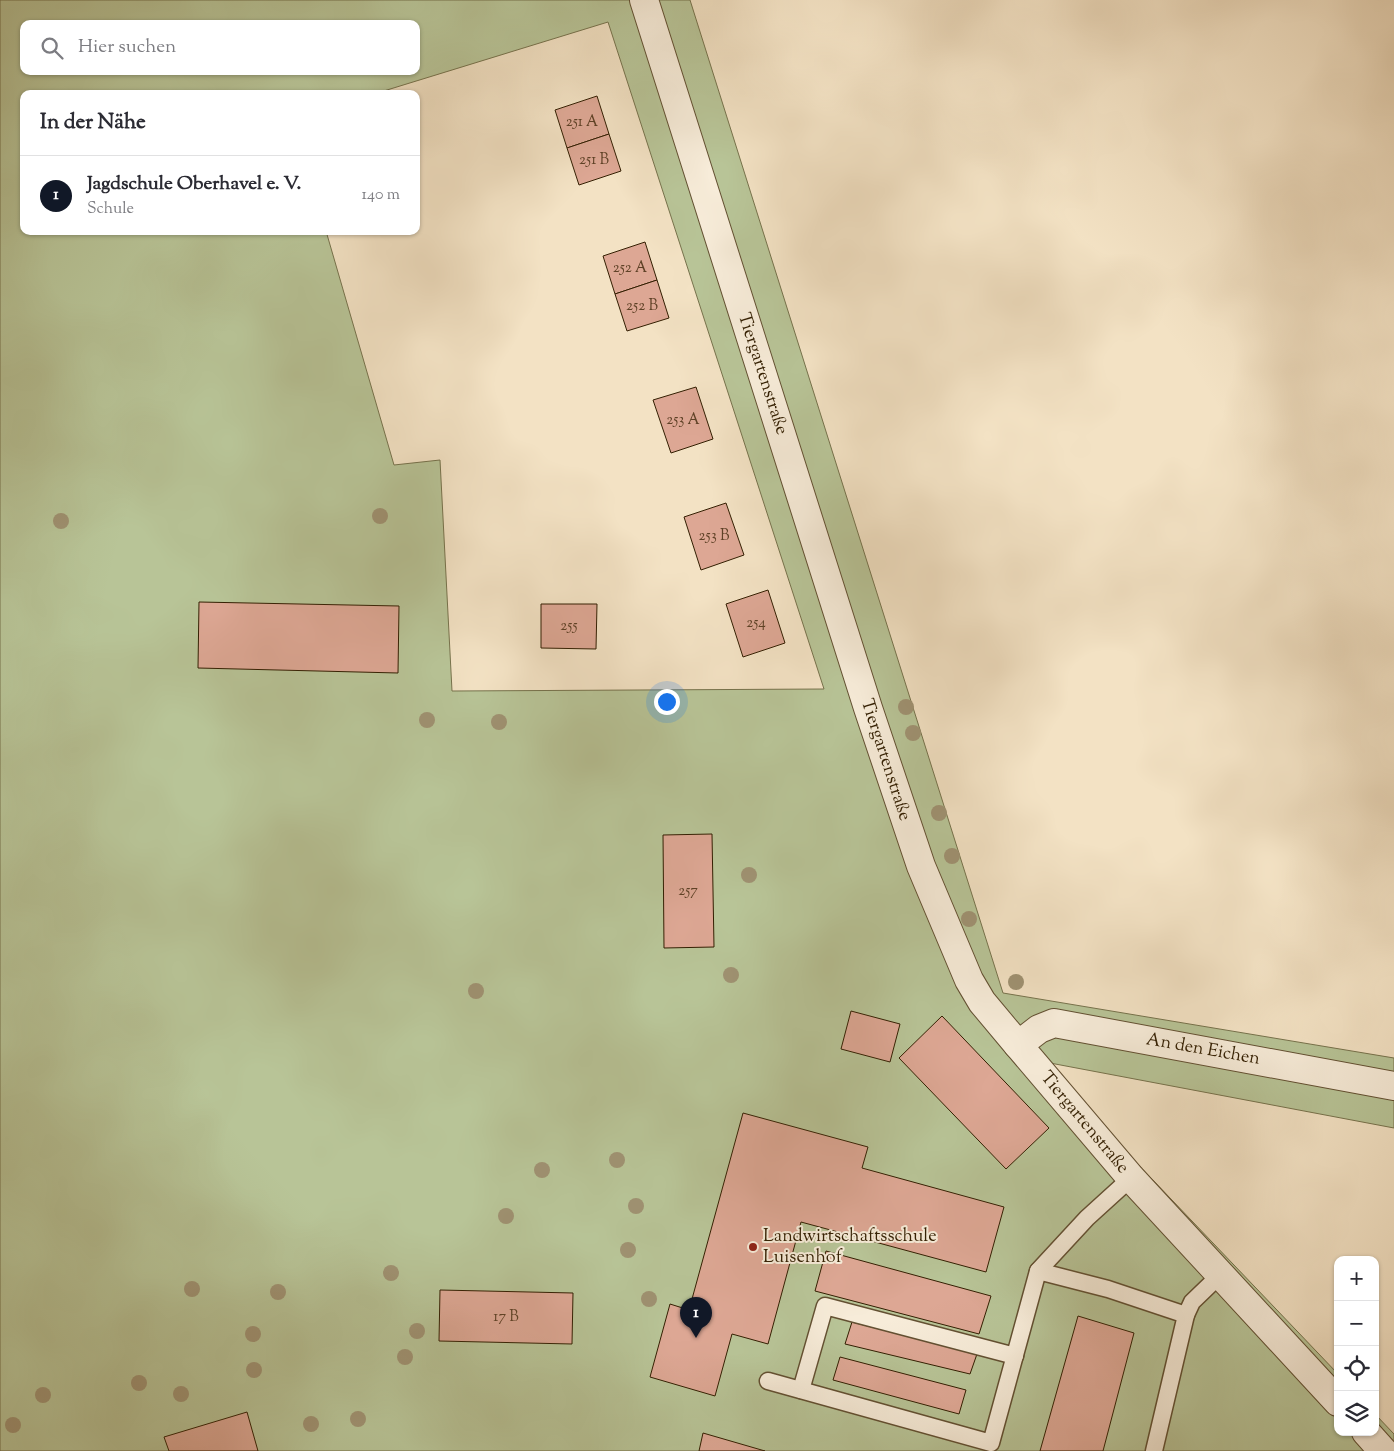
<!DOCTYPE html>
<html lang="de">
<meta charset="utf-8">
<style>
body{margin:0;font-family:"Sorts Mill Goudy",serif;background:#f2f2f3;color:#2b2b33}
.controls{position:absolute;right:15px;bottom:15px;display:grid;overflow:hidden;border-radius:10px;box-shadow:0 1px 4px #0004}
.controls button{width:45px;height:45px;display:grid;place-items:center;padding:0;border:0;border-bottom:1px solid #e1e1e2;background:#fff;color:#2b2b33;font:25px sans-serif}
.you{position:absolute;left:666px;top:701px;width:18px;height:18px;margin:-12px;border:4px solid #fff;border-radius:50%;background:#1a73e8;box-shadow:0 0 0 8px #1a73e833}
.badge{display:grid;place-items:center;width:32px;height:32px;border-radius:50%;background:#111827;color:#fff;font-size:16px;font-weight:700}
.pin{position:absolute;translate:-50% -41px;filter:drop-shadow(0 1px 2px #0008)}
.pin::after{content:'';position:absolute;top:26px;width:18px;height:15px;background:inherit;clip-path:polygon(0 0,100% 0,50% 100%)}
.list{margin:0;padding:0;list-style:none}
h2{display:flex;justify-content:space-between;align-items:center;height:65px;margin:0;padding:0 20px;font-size:21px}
h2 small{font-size:16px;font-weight:400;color:#7c7c81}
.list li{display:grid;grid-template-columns:32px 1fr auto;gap:15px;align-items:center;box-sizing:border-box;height:80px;padding:0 20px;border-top:1px solid #e1e1e2}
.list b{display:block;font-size:19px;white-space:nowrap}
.list p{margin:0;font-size:16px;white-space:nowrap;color:#7c7c81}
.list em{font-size:16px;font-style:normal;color:#7c7c81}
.icon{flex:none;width:28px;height:28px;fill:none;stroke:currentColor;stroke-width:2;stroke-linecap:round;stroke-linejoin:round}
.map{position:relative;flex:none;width:1394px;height:1451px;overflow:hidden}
.search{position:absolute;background:#fff;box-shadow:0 1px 4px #0004;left:20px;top:20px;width:400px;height:55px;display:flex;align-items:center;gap:12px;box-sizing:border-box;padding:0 18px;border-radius:10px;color:#7c7c81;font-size:19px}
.panel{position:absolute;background:#fff;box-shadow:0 1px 4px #0004;left:20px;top:90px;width:400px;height:145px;border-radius:10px}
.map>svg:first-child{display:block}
</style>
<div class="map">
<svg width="1394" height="1451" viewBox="0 0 1394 1451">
<rect width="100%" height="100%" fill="#f3e2c4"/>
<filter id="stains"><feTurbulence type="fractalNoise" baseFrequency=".004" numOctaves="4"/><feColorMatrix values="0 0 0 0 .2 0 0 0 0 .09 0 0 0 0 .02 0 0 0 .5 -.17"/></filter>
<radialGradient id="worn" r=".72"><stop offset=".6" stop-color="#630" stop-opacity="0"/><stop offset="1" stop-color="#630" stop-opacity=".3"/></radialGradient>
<path fill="#b8c497" stroke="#76724c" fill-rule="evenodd" d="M 0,0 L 690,0 L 1003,993 L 1394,1058 L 1394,1128 L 1050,1063 L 1067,1090 L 1338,1374 L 1338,1432 L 1375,1432 L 1375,1414 L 1394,1434 L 1394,1451 L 0,1451 ZM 608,22 L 824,689 L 452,691 L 440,460 L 394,465 L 326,231 L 24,231 L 24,94 L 374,94 ZM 24,24 L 416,24 L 416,71 L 24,71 Z"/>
<g fill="#dda794" stroke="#331f02">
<path d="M 597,96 L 609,134 L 567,148 L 555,110 Z"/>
<path d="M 609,134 L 621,171 L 579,185 L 567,148 Z"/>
<path d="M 645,242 L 657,280 L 615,294 L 603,256 Z"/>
<path d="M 657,280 L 669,318 L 627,331 L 615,294 Z"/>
<path d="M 696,387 L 713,439 L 671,453 L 653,400 Z"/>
<path d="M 726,503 L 744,555 L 701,570 L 684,517 Z"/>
<path d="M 768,590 L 785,643 L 743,657 L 726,604 Z"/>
<path d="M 199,602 L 399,606 L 398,673 L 198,668 Z"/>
<path d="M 541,604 L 597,604 L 596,649 L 541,648 Z"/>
<path d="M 712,834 L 714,947 L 664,948 L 663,835 Z"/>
<path d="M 851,1011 L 900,1024 L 890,1062 L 841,1049 Z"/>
<path d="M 942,1016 L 1049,1128 L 1006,1169 L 899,1058 Z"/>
<path d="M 743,1113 L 868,1147 L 862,1168 L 1004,1207 L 986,1272 L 801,1222 L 768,1344 L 732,1334 L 715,1396 L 650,1377 L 670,1304 L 689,1310 Z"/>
<path d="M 826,1251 L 991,1296 L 979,1334 L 815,1291 Z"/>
<path d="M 440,1290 L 573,1293 L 572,1344 L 439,1341 Z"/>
<path d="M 1078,1316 L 1134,1333 L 1103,1451 L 1040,1451 Z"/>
<path d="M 852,1322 L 977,1354 L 970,1374 L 845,1344 Z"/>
<path d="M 840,1357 L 966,1390 L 959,1414 L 833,1380 Z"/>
<path d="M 247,1412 L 258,1451 L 169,1451 L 164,1437 Z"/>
<path d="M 703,1433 L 765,1451 L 699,1451 Z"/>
</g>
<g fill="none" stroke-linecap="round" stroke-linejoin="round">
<defs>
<g id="service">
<path d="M 1038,1271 L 1087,1218 L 1131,1178"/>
<path d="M 1186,1315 L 1192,1302 L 1220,1275"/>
<path d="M 768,1381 L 991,1443 L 1038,1271 L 1108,1289 L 1186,1315 L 1154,1451"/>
<path d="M 801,1390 L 825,1306 L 1015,1356"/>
</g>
<path id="minor" d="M 644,0 L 868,708 L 921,866 L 969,980 L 982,1002 L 1018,1045"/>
<g id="tertiary">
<path d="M 1338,1402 L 1131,1178 L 1018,1045 L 1039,1029 L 1054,1023 L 1394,1086"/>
<path d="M 1366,1432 L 1383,1451"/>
</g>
</defs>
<use href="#service" stroke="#635032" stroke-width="19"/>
<use href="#minor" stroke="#635032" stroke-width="30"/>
<use href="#tertiary" stroke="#635032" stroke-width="30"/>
<use href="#service" stroke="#f7ecd9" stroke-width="16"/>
<use href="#minor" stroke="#f7ecd9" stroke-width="28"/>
<use href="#tertiary" stroke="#f7ecd9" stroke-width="28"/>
</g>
<g fill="#9f9272">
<circle cx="380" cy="516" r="8"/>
<circle cx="61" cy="521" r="8"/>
<circle cx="906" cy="707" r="8"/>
<circle cx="427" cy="720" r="8"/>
<circle cx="499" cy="722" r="8"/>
<circle cx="913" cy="733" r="8"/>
<circle cx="939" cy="813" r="8"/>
<circle cx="952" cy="856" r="8"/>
<circle cx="749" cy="875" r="8"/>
<circle cx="969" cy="919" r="8"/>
<circle cx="731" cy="975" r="8"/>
<circle cx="1016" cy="982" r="8"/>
<circle cx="476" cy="991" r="8"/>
<circle cx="617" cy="1160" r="8"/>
<circle cx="542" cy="1170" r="8"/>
<circle cx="636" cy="1206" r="8"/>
<circle cx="506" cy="1216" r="8"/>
<circle cx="628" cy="1250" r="8"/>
<circle cx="391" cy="1273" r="8"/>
<circle cx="192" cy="1289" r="8"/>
<circle cx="278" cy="1292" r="8"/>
<circle cx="649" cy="1299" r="8"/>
<circle cx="417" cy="1331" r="8"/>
<circle cx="253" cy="1334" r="8"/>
<circle cx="405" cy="1357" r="8"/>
<circle cx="254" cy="1370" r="8"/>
<circle cx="139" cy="1383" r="8"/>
<circle cx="181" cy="1394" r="8"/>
<circle cx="43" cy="1395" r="8"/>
<circle cx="358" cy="1419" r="8"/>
<circle cx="311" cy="1424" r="8"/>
<circle cx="13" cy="1425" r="8"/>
</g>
<circle fill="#8f2418" stroke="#f7ecd9" stroke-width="2" cx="753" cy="1247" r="5"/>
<g text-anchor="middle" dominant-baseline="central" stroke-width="4" stroke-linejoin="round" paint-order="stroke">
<g font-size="15" fill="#5e4126">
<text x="582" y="122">251 A</text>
<text x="594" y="160">251 B</text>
<text x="630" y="268">252 A</text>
<text x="642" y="306">252 B</text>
<text x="683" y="420">253 A</text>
<text x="714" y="536">253 B</text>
<text x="756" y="623">254</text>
<text x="569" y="626">255</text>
<text x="688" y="891">257</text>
<text x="506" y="1317">17 B</text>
</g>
<g font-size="18" fill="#331f02" stroke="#f7ecd9">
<text transform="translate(762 374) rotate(72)">Tiergartenstraße</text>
<text transform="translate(885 760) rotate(72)">Tiergartenstraße</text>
<text transform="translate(1203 1050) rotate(10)">An den Eichen</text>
<text transform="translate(1084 1123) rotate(50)">Tiergartenstraße</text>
</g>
<g font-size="18" fill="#331f02" stroke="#f7ecd9" text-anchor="start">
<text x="763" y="1237">Landwirtschaftsschule<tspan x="763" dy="21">Luisenhof</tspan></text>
</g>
</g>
<rect width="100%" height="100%" filter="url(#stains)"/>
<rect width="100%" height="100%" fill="url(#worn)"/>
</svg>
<div class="controls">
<button>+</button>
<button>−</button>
<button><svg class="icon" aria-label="locate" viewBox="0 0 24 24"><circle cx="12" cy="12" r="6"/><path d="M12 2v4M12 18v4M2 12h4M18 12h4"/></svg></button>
<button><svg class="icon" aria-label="layers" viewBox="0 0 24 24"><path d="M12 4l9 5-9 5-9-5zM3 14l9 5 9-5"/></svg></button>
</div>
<div class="you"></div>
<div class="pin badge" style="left:696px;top:1338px">1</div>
<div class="search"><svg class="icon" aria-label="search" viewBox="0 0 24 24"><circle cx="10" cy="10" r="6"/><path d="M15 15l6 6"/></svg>Hier suchen</div>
<section class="panel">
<h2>In der Nähe<small></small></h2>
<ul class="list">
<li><span class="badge">1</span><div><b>Jagdschule Oberhavel e. V.</b><p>Schule</p></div><em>140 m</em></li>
</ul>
</section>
</div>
